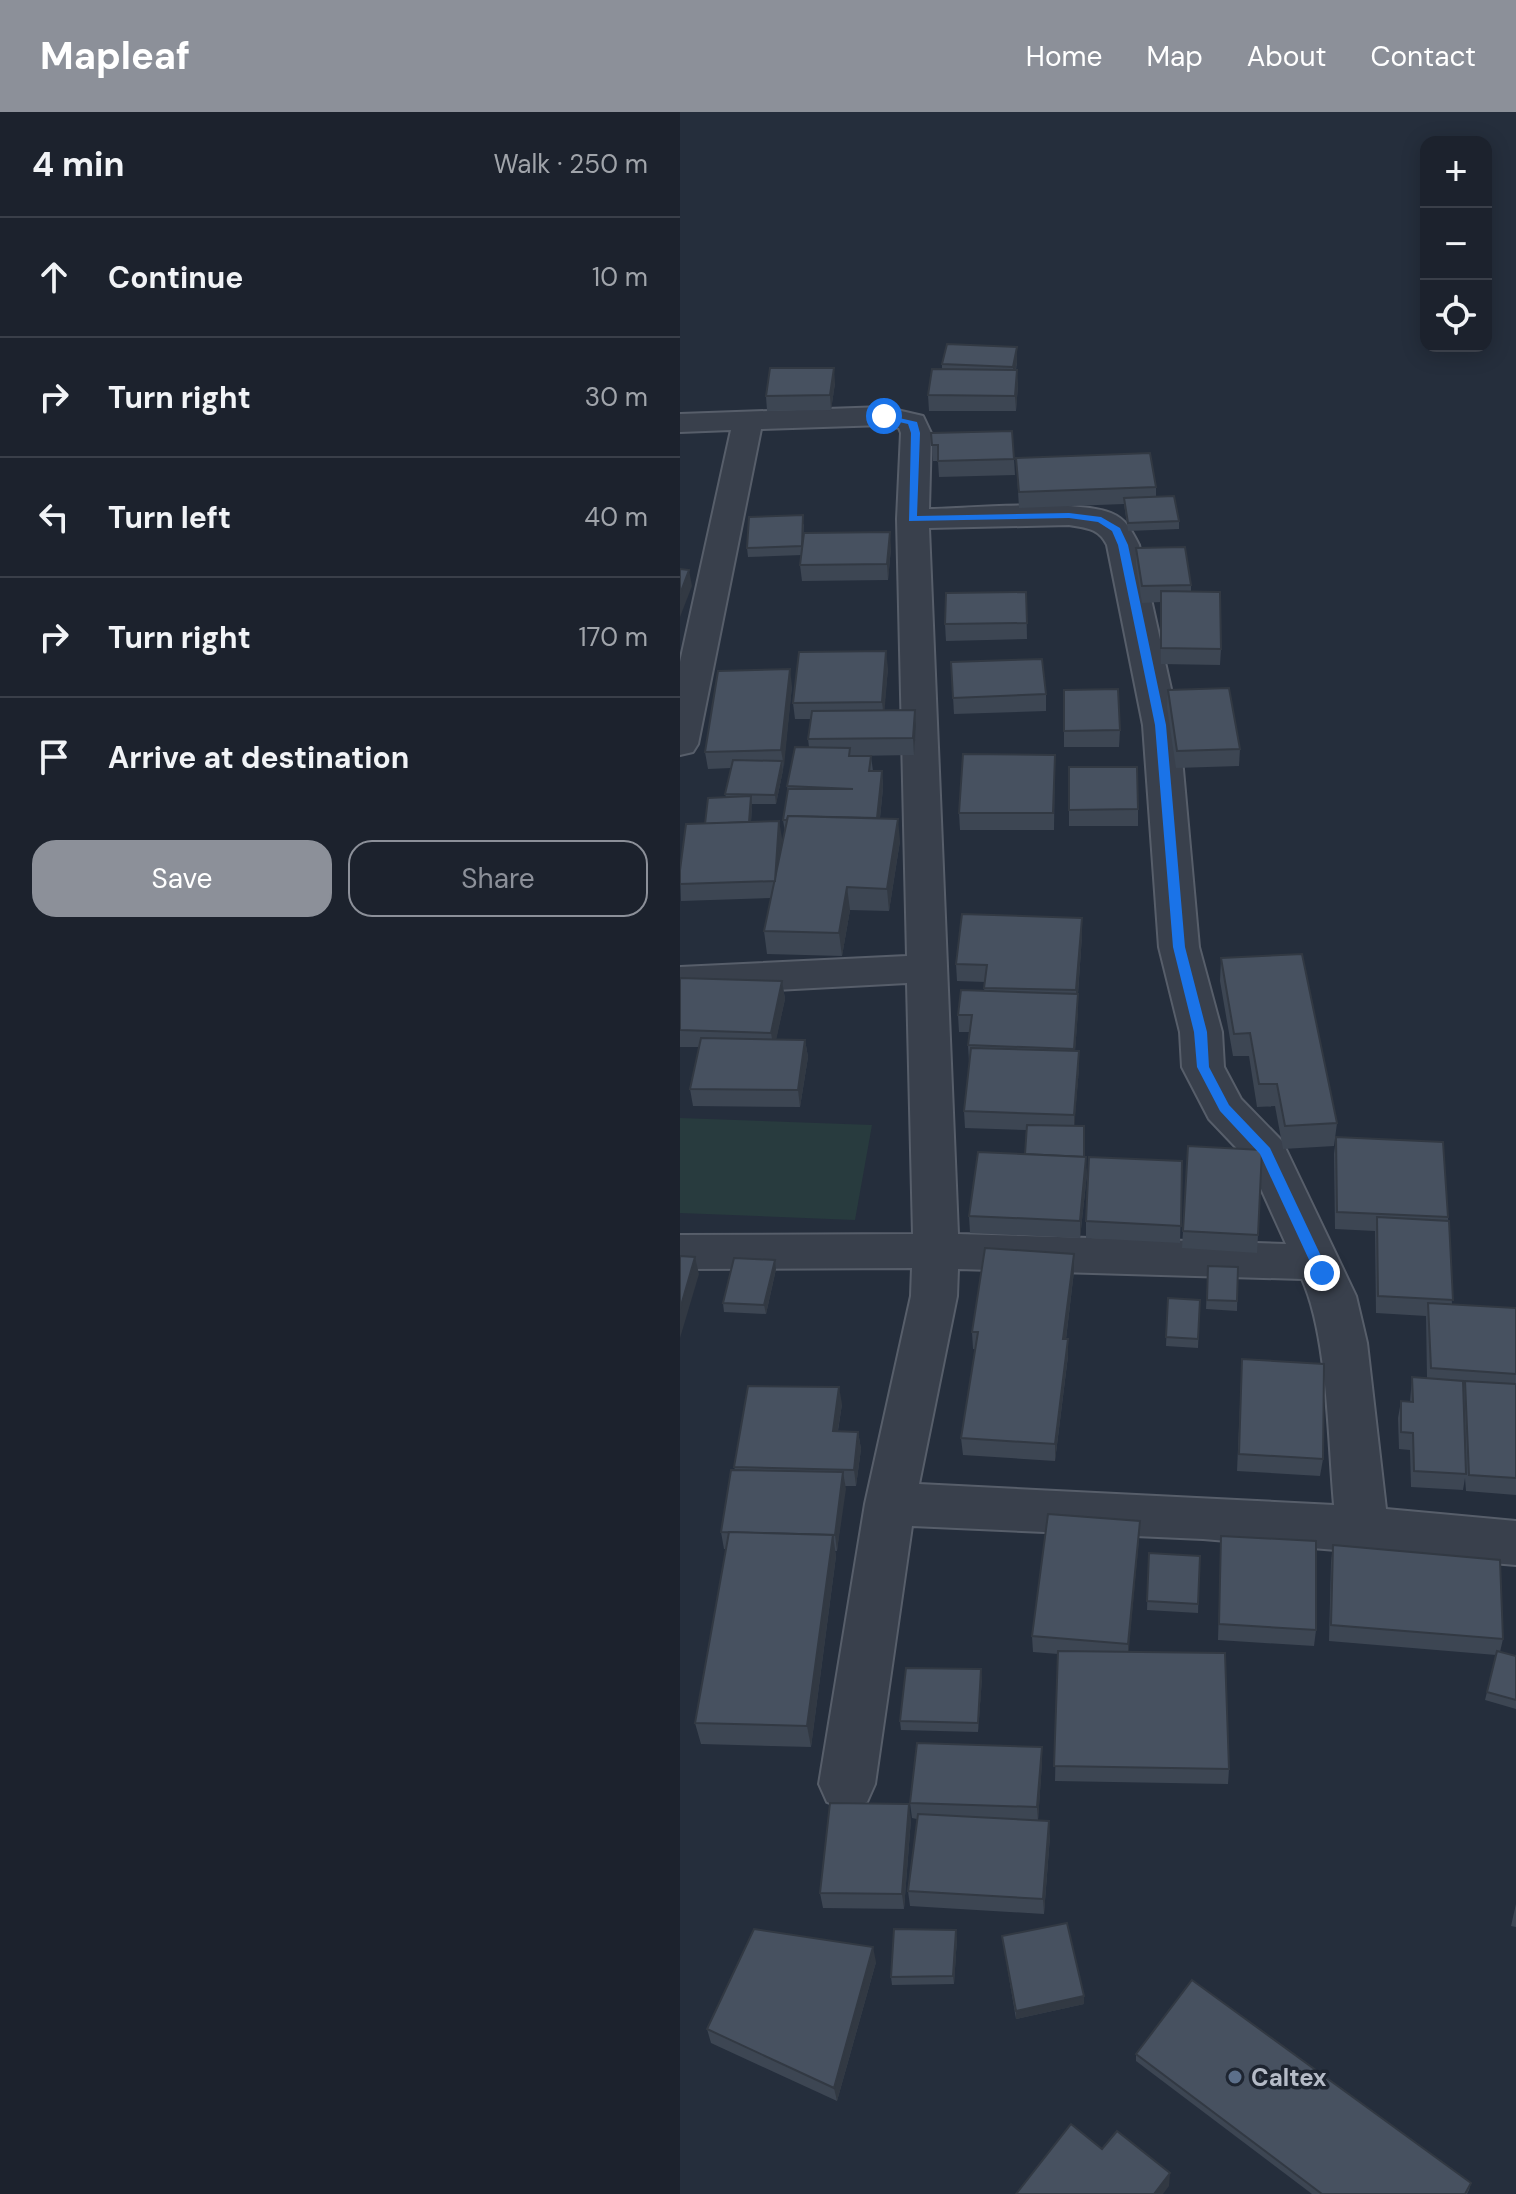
<!DOCTYPE html>
<meta charset="utf-8">
<style>
body{margin:0;font-family:"DM Sans",sans-serif;background:#292f39;color:#f1f3f6}
.controls{position:absolute;right:24px;top:24px;display:grid;overflow:hidden;border-radius:16px;box-shadow:0 4px 20px #0003}
.controls button{width:72px;height:72px;display:grid;place-items:center;padding:0;border:0;border-bottom:2px solid #3a3f49;background:#1c222d;color:#f1f3f6;font:40px sans-serif}
.stop{position:absolute;width:24px;height:24px;margin:-18px;border:6px solid #1a73e8;border-radius:50%;background:#fff}
.stop.end{background:#1a73e8;border-color:#fff;box-shadow:0 2px 8px #0008}
.list{margin:0;padding:0;list-style:none}
h2{display:flex;justify-content:space-between;align-items:center;height:104px;margin:0;padding:0 32px;font-size:34px}
h2 small{font-size:26px;font-weight:400;color:#a0a4aa}
.list li{display:grid;grid-template-columns:52px 1fr auto;gap:24px;align-items:center;box-sizing:border-box;height:120px;padding:0 32px;border-top:2px solid #3a3f49}
.list b{display:block;font-size:30px;white-space:nowrap}
.list em{font-size:26px;font-style:normal;color:#a0a4aa}
.actions{display:flex;gap:16px;padding:24px 32px}
.actions a{flex:1;padding:18px 0;border:2px solid #8c9099;border-radius:24px;text-align:center;font-size:28px;color:#8c9099}
.actions .main{background:#8c9099;color:#fff}
.icon{flex:none;width:44px;height:44px;fill:none;stroke:currentColor;stroke-width:2;stroke-linecap:round;stroke-linejoin:round}
.map{position:relative;flex:none;width:836px;height:2082px;overflow:hidden}
header{display:flex;align-items:center;gap:48px;box-sizing:border-box;height:112px;padding:0 40px;background:#8c9099;color:#fff}
header strong{font-size:38px}
nav{display:flex;gap:44px;margin-inline-start:auto;font-size:28px}
main{display:flex}
aside{flex:1;background:#1c222d}
.map>svg:first-child{display:block}
</style>
<header>
<strong>Mapleaf</strong>
<nav><a>Home</a><a>Map</a><a>About</a><a>Contact</a></nav>
</header>
<main>
<aside>
<h2>4 min<small>Walk · 250 m</small></h2>
<ul class="list">
<li><svg class="icon" aria-label="ahead" viewBox="0 0 24 24"><path d="M12 20V5M6 11l6-6 6 6"/></svg><div><b>Continue</b></div><em>10 m</em></li>
<li><svg class="icon" aria-label="right" viewBox="0 0 24 24"><path d="M7 20v-9h11M14 6l5 5-5 5"/></svg><div><b>Turn right</b></div><em>30 m</em></li>
<li><svg class="icon" aria-label="left" viewBox="0 0 24 24"><path d="M17 20v-9H6M10 6l-5 5 5 5"/></svg><div><b>Turn left</b></div><em>40 m</em></li>
<li><svg class="icon" aria-label="right" viewBox="0 0 24 24"><path d="M7 20v-9h11M14 6l5 5-5 5"/></svg><div><b>Turn right</b></div><em>170 m</em></li>
<li><svg class="icon" aria-label="arrive" viewBox="0 0 24 24"><path d="M6 21V4h12l-3 4 3 4H6"/></svg><div><b>Arrive at destination</b></div></li>
</ul>
<div class="actions"><a class="main">Save</a><a>Share</a></div>
</aside>
<div class="map">
<svg width="836" height="2082" viewBox="0 0 836 2082">
<rect width="100%" height="100%" fill="#252e3c"/>
<path fill="#283b3e" d="M 0,1006 L 192,1013 L 175,1108 L 0,1101 Z"/>
<g fill="none" stroke-linecap="round" stroke-linejoin="round">
<defs>
<path id="minor" d="M 204,295 L 243,304 L 251,321 L 249,397 C 292,396 395,387 431,401 C 446,407 452,419 459,433 L 499,613 L 519,835 L 542,920 L 544,955 L 561,987 L 602,1029 L 676,1184 L 687,1231 L 706,1397 L 836,1409 L 836,1453 L 523,1427 L 232,1414 L 195,1672 L 187,1690 L 167,1698 L 147,1690 L 139,1672 L 185,1392 L 231,1184 L 232,1156 L 0,1157 L 0,1123 L 233,1122 L 227,871 L 0,883 L 0,855 L 227,844 L 217,407 L 221,321 L 219,316 L 204,313 L 81,317 L 18,632 L 13,640 L 0,643 L 0,550 L 51,318 L 0,320 L 0,302 ZM 389,413 C 406,416 419,416 427,433 L 463,613 L 479,835 L 500,920 L 502,955 L 529,1007 L 568,1048 L 606,1132 L 278,1122 L 249,416 ZM 278,1157 L 622,1167 C 648,1225 648,1328 654,1393 L 239,1372 L 277,1184 Z"/>
</defs>
<use href="#minor" stroke="#575e6a" stroke-width="4"/>
<use href="#minor" fill="#39404c" fill-rule="evenodd"/>
</g>
<g fill="#3d4653">
<path d="M 337,250 L 336,258 L 338,273 L 336,299 L 249,299 L 248,283 L 262,257 L 262,252 Z"/>
<path d="M 155,271 L 151,298 L 87,299 L 86,284 Z"/>
<path d="M 251,321 L 334,347 L 335,363 L 259,365 L 258,349 L 253,349 Z"/>
<path d="M 336,346 L 476,375 L 476,385 L 499,409 L 499,417 L 448,419 L 444,392 L 339,396 Z"/>
<path d="M 124,412 L 123,429 L 211,436 L 208,468 L 122,469 L 120,453 L 122,443 L 68,445 L 67,436 Z"/>
<path d="M 456,436 L 511,473 L 511,479 L 541,537 L 540,553 L 481,552 L 481,490 L 462,491 L 456,453 Z"/>
<path d="M 346,480 L 347,527 L 266,529 L 265,512 Z"/>
<path d="M 271,550 L 366,582 L 366,599 L 274,602 Z"/>
<path d="M 208,556 L 204,598 L 235,598 L 236,614 L 234,643 L 171,644 L 191,644 L 193,659 L 202,659 L 203,676 L 200,706 L 220,729 L 209,799 L 170,798 L 162,844 L 87,842 L 84,819 L 91,786 L 1,789 L 0,758 L 25,712 L 46,685 L 45,682 L 51,656 L 28,657 L 25,640 L 112,574 L 103,658 L 96,692 L 72,692 L 71,710 L 102,726 L 100,740 L 105,720 L 103,708 L 108,680 L 107,674 L 129,635 L 128,627 L 131,607 L 115,607 L 113,591 Z"/>
<path d="M 384,578 L 440,618 L 439,635 L 384,635 Z"/>
<path d="M 488,578 L 560,637 L 559,654 L 496,656 L 487,595 Z"/>
<path d="M 375,643 L 374,718 L 280,718 L 279,701 Z"/>
<path d="M 389,655 L 458,697 L 458,714 L 389,714 Z"/>
<path d="M 402,823 L 398,882 L 398,899 L 395,939 L 399,956 L 394,1014 L 404,1045 L 407,1062 L 400,1126 L 290,1121 L 289,1104 L 345,1042 L 346,1018 L 285,1016 L 284,999 L 290,950 L 289,950 L 288,933 L 289,920 L 279,920 L 278,903 L 304,879 L 305,870 L 277,869 L 276,852 Z"/>
<path d="M 541,846 L 657,1011 L 654,1034 L 603,1037 L 595,994 L 577,995 L 569,944 L 553,944 L 540,869 Z"/>
<path d="M 0,866 L 102,869 L 105,887 L 96,927 L 125,928 L 128,945 L 120,995 L 13,994 L 10,977 L 19,935 L 0,935 Z"/>
<path d="M 656,1025 L 768,1105 L 772,1192 L 836,1196 L 836,1383 L 786,1379 L 785,1366 L 783,1378 L 731,1375 L 730,1338 L 719,1337 L 718,1306 L 721,1289 L 730,1290 L 732,1265 L 747,1266 L 746,1204 L 696,1201 L 695,1119 L 655,1117 L 654,1042 Z"/>
<path d="M 508,1034 L 578,1123 L 577,1141 L 502,1136 Z"/>
<path d="M 502,1049 L 500,1131 L 406,1126 L 406,1109 Z"/>
<path d="M 394,1142 L 394,1159 L 386,1227 L 388,1244 L 375,1349 L 283,1343 L 281,1326 L 295,1237 L 293,1237 L 292,1220 Z"/>
<path d="M 528,1154 L 558,1155 L 557,1199 L 526,1197 Z"/>
<path d="M 96,1157 L 86,1202 L 44,1200 L 43,1191 Z"/>
<path d="M 488,1186 L 520,1188 L 518,1236 L 486,1234 Z"/>
<path d="M 562,1247 L 643,1347 L 640,1364 L 557,1359 Z"/>
<path d="M 162,1292 L 158,1319 L 178,1320 L 181,1337 L 176,1374 L 165,1374 L 157,1439 L 155,1439 L 156,1444 L 131,1635 L 21,1632 L 15,1611 L 46,1437 L 44,1437 L 41,1420 L 55,1358 L 54,1355 Z"/>
<path d="M 541,1424 L 636,1518 L 634,1534 L 538,1528 Z"/>
<path d="M 459,1426 L 448,1539 L 549,1657 L 548,1672 L 375,1669 L 378,1542 L 353,1540 L 352,1524 Z"/>
<path d="M 653,1433 L 823,1527 L 820,1540 L 836,1544 L 836,1597 L 805,1588 L 816,1543 L 649,1529 L 651,1450 Z"/>
<path d="M 469,1441 L 520,1444 L 518,1501 L 467,1498 Z"/>
<path d="M 302,1566 L 298,1620 L 221,1618 L 220,1609 Z"/>
<path d="M 362,1635 L 362,1650 L 358,1708 L 370,1724 L 364,1802 L 230,1794 L 228,1779 L 237,1707 L 232,1706 L 230,1691 Z"/>
<path d="M 231,1707 L 224,1797 L 143,1796 L 140,1781 Z"/>
<path d="M 836,1792 L 836,1815 L 831,1814 Z"/>
<path d="M 322,1824 L 404,1892 L 336,1907 Z"/>
<path d="M 277,1826 L 274,1872 L 212,1873 L 211,1865 Z"/>
<path d="M 196,1850 L 157,1989 L 31,1931 L 27,1917 Z"/>
<path d="M 456,1942 L 791,2071 L 789,2078 L 787,2082 L 632,2082 L 456,1949 Z"/>
</g>
<g fill="#323943">
<path d="M 337,235 L 337,250 L 333,270 L 333,255 Z"/>
<path d="M 154,256 L 155,271 L 151,298 L 150,283 Z"/>
<path d="M 337,258 L 338,273 L 336,299 L 335,284 Z"/>
<path d="M 210,420 L 211,436 L 208,468 L 207,452 Z"/>
<path d="M 9,458 L 12,474 L 0,505 L 0,482 Z"/>
<path d="M 206,539 L 208,556 L 204,606 L 202,590 Z"/>
<path d="M 110,557 L 112,574 L 104,655 L 101,638 Z"/>
<path d="M 235,598 L 236,614 L 234,643 L 233,626 Z"/>
<path d="M 102,649 L 103,658 L 96,692 L 95,683 Z"/>
<path d="M 202,659 L 203,676 L 198,725 L 197,708 Z"/>
<path d="M 71,684 L 72,694 L 70,725 L 68,716 Z"/>
<path d="M 218,707 L 220,729 L 209,799 L 207,777 Z"/>
<path d="M 99,709 L 102,726 L 97,786 L 95,769 Z"/>
<path d="M 167,775 L 170,798 L 162,844 L 159,821 Z"/>
<path d="M 402,806 L 402,823 L 397,895 L 396,878 Z"/>
<path d="M 102,869 L 105,887 L 94,938 L 91,921 Z"/>
<path d="M 398,882 L 398,899 L 394,954 L 394,937 Z"/>
<path d="M 125,928 L 128,945 L 120,995 L 118,978 Z"/>
<path d="M 399,939 L 399,956 L 394,1020 L 394,1003 Z"/>
<path d="M 406,1045 L 407,1062 L 400,1126 L 400,1109 Z"/>
<path d="M 394,1142 L 394,1159 L 384,1244 L 383,1227 Z"/>
<path d="M 15,1145 L 19,1162 L 0,1226 L 0,1197 Z"/>
<path d="M 95,1148 L 96,1157 L 86,1202 L 84,1193 Z"/>
<path d="M 388,1227 L 388,1244 L 375,1349 L 375,1332 Z"/>
<path d="M 159,1275 L 162,1292 L 155,1336 L 153,1319 Z"/>
<path d="M 178,1320 L 181,1337 L 176,1374 L 174,1358 Z"/>
<path d="M 163,1360 L 166,1377 L 157,1439 L 155,1423 Z"/>
<path d="M 460,1409 L 459,1426 L 448,1548 L 448,1532 Z"/>
<path d="M 153,1423 L 156,1444 L 131,1635 L 127,1614 Z"/>
<path d="M 301,1557 L 302,1566 L 298,1620 L 298,1611 Z"/>
<path d="M 362,1635 L 362,1650 L 358,1710 L 357,1695 Z"/>
<path d="M 229,1692 L 231,1707 L 224,1797 L 222,1782 Z"/>
<path d="M 369,1709 L 370,1724 L 364,1802 L 363,1787 Z"/>
<path d="M 276,1818 L 277,1826 L 274,1872 L 273,1864 Z"/>
<path d="M 193,1835 L 196,1850 L 157,1989 L 154,1976 Z"/>
<path d="M 404,1884 L 404,1892 L 336,1907 L 336,1899 Z"/>
<path d="M 490,2061 L 489,2074 L 483,2082 L 474,2082 Z"/>
</g>
<g fill="#475160" stroke="#323943" stroke-width="2">
<path d="M 267,232 L 337,235 L 333,255 L 262,252 Z"/>
<path d="M 90,256 L 154,256 L 150,283 L 86,284 Z"/>
<path d="M 252,257 L 337,258 L 335,284 L 248,283 Z"/>
<path d="M 332,319 L 334,347 L 258,349 L 258,333 L 252,333 L 251,321 Z"/>
<path d="M 470,341 L 476,375 L 339,380 L 336,346 Z"/>
<path d="M 494,384 L 499,409 L 448,411 L 444,386 Z"/>
<path d="M 123,403 L 122,434 L 67,436 L 69,405 Z"/>
<path d="M 210,420 L 207,452 L 120,453 L 124,421 Z"/>
<path d="M 505,435 L 511,473 L 462,474 L 456,436 Z"/>
<path d="M 0,457 L 9,458 L 0,482 Z"/>
<path d="M 481,479 L 540,480 L 541,537 L 481,536 Z"/>
<path d="M 346,480 L 347,511 L 265,512 L 266,481 Z"/>
<path d="M 206,539 L 202,590 L 113,591 L 119,540 Z"/>
<path d="M 362,547 L 366,582 L 273,586 L 271,550 Z"/>
<path d="M 110,557 L 101,638 L 25,640 L 38,559 Z"/>
<path d="M 549,576 L 560,637 L 497,639 L 488,578 Z"/>
<path d="M 438,577 L 440,618 L 384,619 L 384,578 Z"/>
<path d="M 235,598 L 233,626 L 128,627 L 132,599 Z"/>
<path d="M 115,635 L 170,636 L 169,644 L 191,644 L 189,659 L 202,659 L 197,706 L 108,704 L 107,708 L 103,708 L 108,677 L 173,677 L 107,674 Z"/>
<path d="M 283,642 L 375,643 L 373,701 L 279,701 Z"/>
<path d="M 53,648 L 102,649 L 95,683 L 45,682 Z"/>
<path d="M 389,655 L 457,655 L 458,697 L 389,698 Z"/>
<path d="M 71,684 L 69,710 L 25,712 L 28,686 Z"/>
<path d="M 108,704 L 218,707 L 207,777 L 167,775 L 159,821 L 84,819 Z"/>
<path d="M 99,709 L 95,769 L 0,772 L 0,758 L 6,712 Z"/>
<path d="M 282,802 L 402,806 L 396,878 L 304,876 L 307,853 L 276,852 Z"/>
<path d="M 622,842 L 657,1011 L 605,1014 L 597,972 L 579,972 L 570,921 L 554,922 L 541,846 Z"/>
<path d="M 0,866 L 102,869 L 91,921 L 0,918 Z"/>
<path d="M 281,878 L 398,882 L 394,937 L 288,933 L 292,903 L 278,903 Z"/>
<path d="M 21,926 L 125,928 L 118,978 L 10,977 Z"/>
<path d="M 291,936 L 399,939 L 394,1003 L 284,999 Z"/>
<path d="M 347,1013 L 404,1014 L 404,1045 L 345,1042 Z"/>
<path d="M 656,1025 L 763,1030 L 768,1105 L 657,1100 Z"/>
<path d="M 508,1034 L 582,1038 L 578,1123 L 503,1119 Z"/>
<path d="M 298,1040 L 406,1045 L 400,1109 L 289,1104 Z"/>
<path d="M 409,1045 L 502,1049 L 501,1114 L 406,1109 Z"/>
<path d="M 697,1105 L 769,1109 L 773,1188 L 698,1184 Z"/>
<path d="M 305,1136 L 394,1142 L 383,1227 L 388,1227 L 375,1332 L 281,1326 L 298,1220 L 292,1220 Z"/>
<path d="M 0,1144 L 15,1145 L 0,1197 Z"/>
<path d="M 54,1146 L 95,1148 L 84,1193 L 43,1191 Z"/>
<path d="M 528,1154 L 558,1155 L 557,1189 L 527,1188 Z"/>
<path d="M 488,1186 L 520,1188 L 518,1227 L 486,1225 Z"/>
<path d="M 748,1191 L 836,1196 L 836,1262 L 751,1256 Z"/>
<path d="M 562,1247 L 644,1252 L 643,1347 L 559,1342 Z"/>
<path d="M 732,1265 L 783,1269 L 786,1362 L 734,1359 L 733,1321 L 721,1320 L 721,1289 L 733,1290 Z"/>
<path d="M 785,1269 L 836,1272 L 836,1366 L 789,1363 Z"/>
<path d="M 68,1274 L 159,1275 L 153,1319 L 178,1320 L 174,1358 L 54,1355 Z"/>
<path d="M 51,1358 L 163,1360 L 155,1423 L 41,1420 Z"/>
<path d="M 368,1402 L 460,1409 L 448,1532 L 352,1524 Z"/>
<path d="M 49,1420 L 153,1423 L 127,1614 L 15,1611 Z"/>
<path d="M 541,1424 L 636,1429 L 636,1518 L 539,1512 Z"/>
<path d="M 653,1433 L 820,1448 L 823,1527 L 651,1513 Z"/>
<path d="M 469,1441 L 520,1444 L 518,1492 L 467,1489 Z"/>
<path d="M 378,1539 L 545,1541 L 549,1657 L 374,1654 Z"/>
<path d="M 817,1539 L 836,1544 L 836,1588 L 807,1580 Z"/>
<path d="M 226,1556 L 301,1557 L 298,1611 L 220,1609 Z"/>
<path d="M 237,1631 L 362,1635 L 357,1695 L 230,1691 Z"/>
<path d="M 150,1691 L 229,1692 L 222,1782 L 140,1781 Z"/>
<path d="M 238,1702 L 369,1709 L 363,1787 L 228,1779 Z"/>
<path d="M 387,1811 L 404,1884 L 336,1899 L 322,1824 Z"/>
<path d="M 74,1817 L 193,1835 L 154,1976 L 27,1917 Z"/>
<path d="M 214,1817 L 276,1818 L 273,1864 L 211,1865 Z"/>
<path d="M 512,1868 L 791,2071 L 785,2082 L 642,2082 L 456,1942 Z"/>
<path d="M 391,2012 L 422,2037 L 437,2019 L 490,2061 L 474,2082 L 336,2082 Z"/>
</g>
<path fill="#1a73e8" d="M 201,302 L 237,310 L 240,321 L 237,404 L 389,401 L 421,405 L 440,416 L 448,433 L 486,613 L 505,835 L 527,920 L 529,955 L 549,993 L 590,1036 L 649,1161 L 647,1165 L 637,1165 L 580,1042 L 540,999 L 517,955 L 514,920 L 493,835 L 475,613 L 438,433 L 432,419 L 418,410 L 389,406 L 229,409 L 231,321 L 228,312 L 201,306 Z"/>
<circle fill="#5c6f8a" stroke="#1e2531" stroke-width="3" cx="555" cy="1965" r="8"/>
<g text-anchor="middle" dominant-baseline="central" stroke-width="7" stroke-linejoin="round" paint-order="stroke">
<g font-size="24" font-weight="bold" fill="#b5bbc7" stroke="#1e2531" text-anchor="start">
<text x="571" y="1965">Caltex</text>
</g>
</g>
</svg>
<div class="controls">
<button>+</button>
<button>−</button>
<button><svg class="icon" aria-label="locate" viewBox="0 0 24 24"><circle cx="12" cy="12" r="6"/><path d="M12 2v4M12 18v4M2 12h4M18 12h4"/></svg></button>
</div>
<div class="stop" style="left:204px;top:304px"></div>
<div class="stop end" style="left:642px;top:1161px"></div>
</div>
</main>
